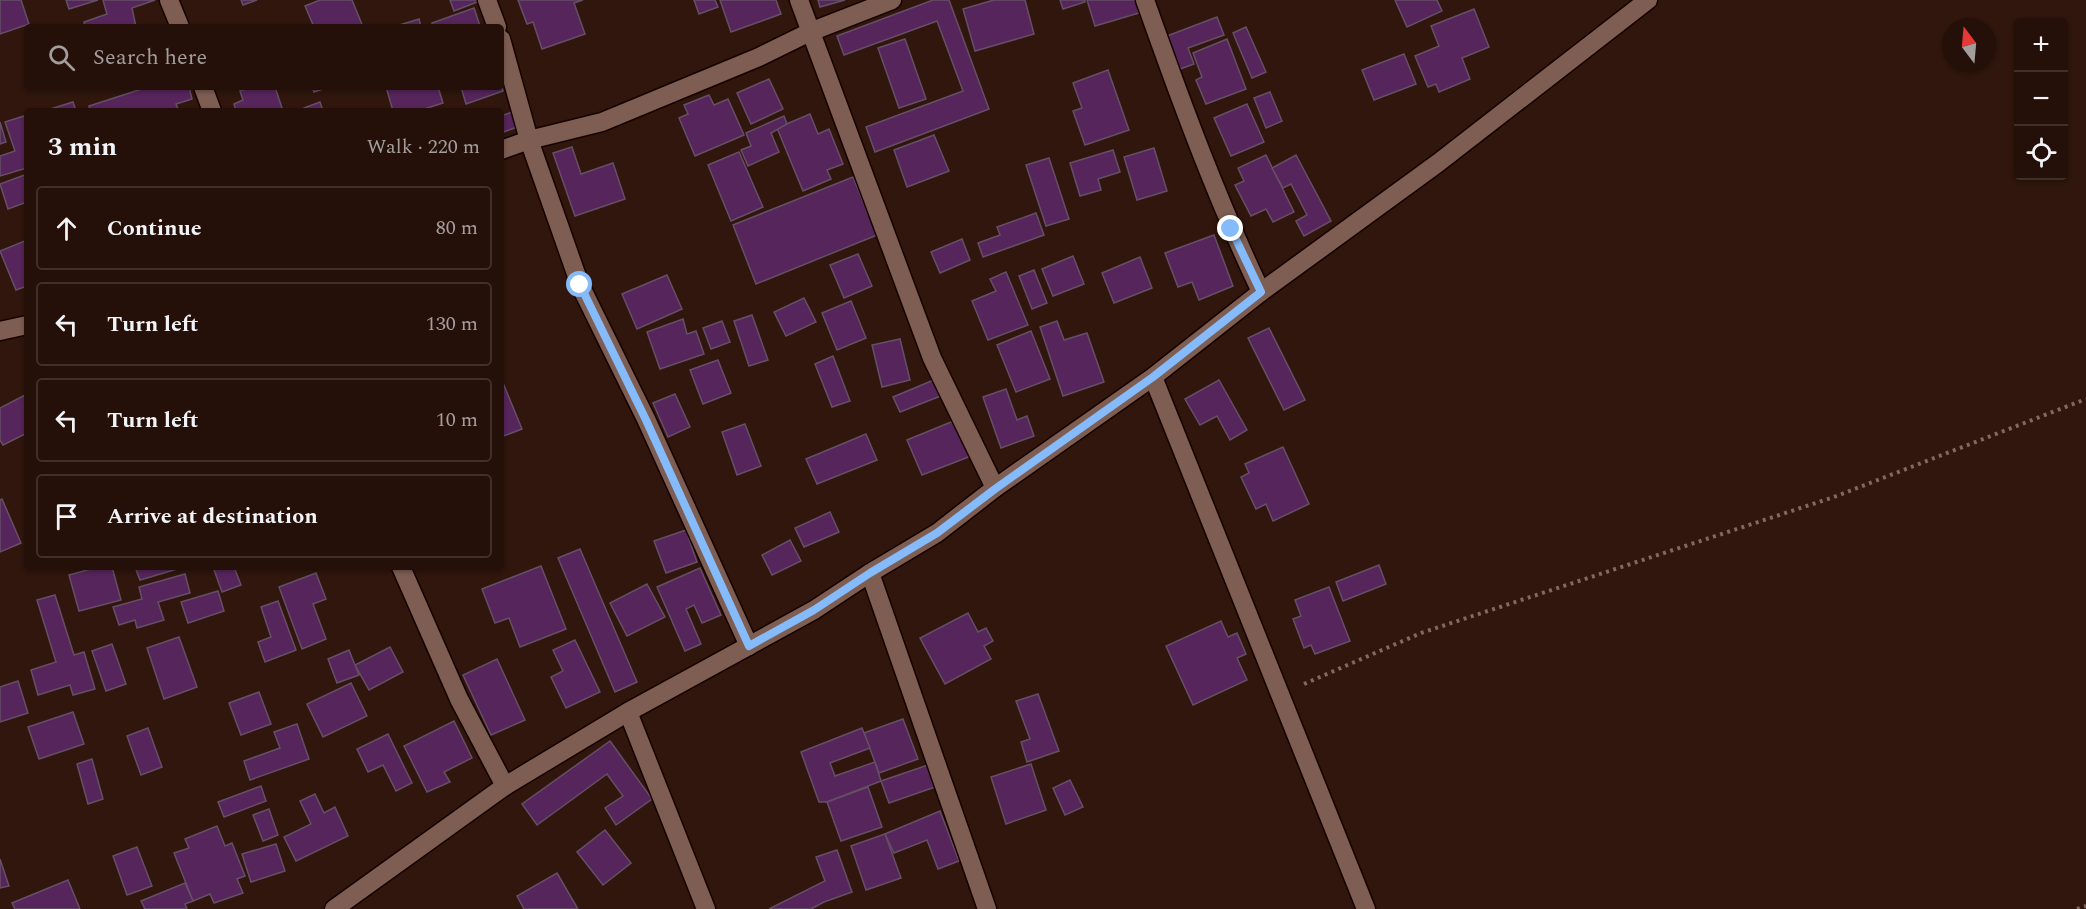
<!DOCTYPE html>
<meta charset="utf-8">
<style>
body{margin:0;font-family:Spectral,serif;background:#301e17;color:#f1f3f6}
.controls{position:absolute;right:18px;top:18px;display:grid;overflow:hidden;border-radius:6px;box-shadow:0 2px 4px #0004}
.controls button{width:54px;height:54px;display:grid;place-items:center;padding:0;border:0;border-bottom:2px solid #41302a;background:#241009;color:#f1f3f6;font:30px sans-serif}
.compass{position:absolute;left:1942px;top:18px;width:54px;height:54px;border-radius:50%;background:#241009;box-shadow:0 2px 4px #0004;rotate:344deg}
.stop{position:absolute;width:18px;height:18px;margin:-14px;border:4px solid #85bbfb;border-radius:50%;background:#fff}
.stop.end{background:#85bbfb;border-color:#fff;box-shadow:0 2px 6px #0008}
.list{margin:0;padding:0;list-style:none}
h2{display:flex;justify-content:space-between;align-items:center;height:78px;margin:0;padding:0 24px;font-size:26px}
h2 small{font-size:20px;font-weight:400;color:#a39d9c}
.list li{display:grid;grid-template-columns:39px 1fr auto;gap:18px;align-items:center;box-sizing:border-box;height:84px;margin:0 12px 12px;padding:0 12px;border:2px solid #41302a;border-radius:6px}
.list b{display:block;font-size:22px;white-space:nowrap}
.list em{font-size:20px;font-style:normal;color:#a39d9c}
.icon{flex:none;width:33px;height:33px;fill:none;stroke:currentColor;stroke-width:2;stroke-linecap:round;stroke-linejoin:round}
.map{position:relative;flex:none;width:2086px;height:909px;overflow:hidden}
.search{position:absolute;background:#241009;box-shadow:0 2px 4px #0004;left:24px;top:24px;width:480px;height:66px;display:flex;align-items:center;gap:15px;box-sizing:border-box;padding:0 21px;border-radius:6px;color:#a39d9c;font-size:22px}
.panel{position:absolute;background:#241009;box-shadow:0 2px 4px #0004;left:24px;top:108px;width:480px;height:462px;border-radius:6px}
.map>svg:first-child{display:block}
</style>
<div class="map">
<svg width="2086" height="909" viewBox="0 0 2086 909">
<rect width="100%" height="100%" fill="#30160c"/>
<g fill="#56255b" stroke="#654f67" stroke-width="1.5">
<path d="M 0,0 L 21,0 L 29,24 L 0,34 Z"/>
<path d="M 66,0 L 98,0 L 69,9 Z"/>
<path d="M 103,0 L 155,0 L 132,8 L 136,27 L 85,27 L 84,22 L 107,14 Z"/>
<path d="M 241,0 L 257,0 L 243,5 Z"/>
<path d="M 320,0 L 352,0 L 363,27 L 314,27 L 305,6 Z"/>
<path d="M 450,0 L 480,0 L 480,1 L 454,11 Z"/>
<path d="M 518,0 L 583,0 L 574,3 L 585,34 L 542,49 L 533,22 L 527,24 Z"/>
<path d="M 694,0 L 715,0 L 718,7 L 699,14 Z"/>
<path d="M 720,0 L 776,0 L 781,14 L 731,32 Z"/>
<path d="M 818,0 L 845,0 L 820,7 Z"/>
<path d="M 933,0 L 949,0 L 989,109 L 875,152 L 866,127 L 963,91 L 937,21 L 844,55 L 837,36 Z"/>
<path d="M 994,0 L 1025,0 L 1034,34 L 975,51 L 963,9 Z"/>
<path d="M 1060,0 L 1085,0 L 1085,2 L 1063,9 Z"/>
<path d="M 1087,0 L 1136,0 L 1139,13 L 1095,26 Z"/>
<path d="M 1395,0 L 1437,0 L 1442,11 L 1407,27 Z"/>
<path d="M 474,8 L 480,26 L 433,27 L 432,23 Z"/>
<path d="M 1474,9 L 1489,47 L 1462,58 L 1470,79 L 1439,92 L 1436,84 L 1428,87 L 1415,56 L 1439,46 L 1431,26 Z"/>
<path d="M 1217,17 L 1224,35 L 1188,48 L 1194,64 L 1180,69 L 1167,36 Z"/>
<path d="M 419,19 L 421,27 L 393,27 Z"/>
<path d="M 1246,27 L 1266,72 L 1252,78 L 1233,33 Z"/>
<path d="M 905,39 L 926,99 L 899,108 L 878,48 Z"/>
<path d="M 1227,39 L 1246,89 L 1206,104 L 1196,80 L 1202,77 L 1193,53 Z"/>
<path d="M 1404,54 L 1416,84 L 1374,100 L 1362,70 Z"/>
<path d="M 1108,70 L 1129,130 L 1085,145 L 1073,111 L 1082,108 L 1073,83 Z"/>
<path d="M 769,79 L 783,109 L 751,124 L 737,93 Z"/>
<path d="M 501,85 L 503,91 L 466,104 L 461,87 L 501,87 Z"/>
<path d="M 148,87 L 189,87 L 192,99 L 176,104 L 179,111 L 90,111 L 89,106 Z"/>
<path d="M 252,87 L 275,87 L 283,111 L 236,111 L 234,104 L 243,100 L 240,91 Z"/>
<path d="M 312,87 L 329,87 L 314,92 Z"/>
<path d="M 386,87 L 438,87 L 443,103 L 418,111 L 393,111 Z"/>
<path d="M 1270,92 L 1282,121 L 1266,128 L 1254,98 Z"/>
<path d="M 709,95 L 714,105 L 728,99 L 744,135 L 695,156 L 679,118 L 688,114 L 684,105 Z"/>
<path d="M 73,102 L 76,111 L 44,111 Z"/>
<path d="M 320,102 L 323,111 L 305,111 L 304,108 Z"/>
<path d="M 1247,104 L 1264,142 L 1231,156 L 1214,118 Z"/>
<path d="M 512,112 L 517,127 L 501,133 L 501,116 Z"/>
<path d="M 810,114 L 818,134 L 829,129 L 843,164 L 827,170 L 831,179 L 803,191 L 777,128 Z"/>
<path d="M 27,115 L 27,168 L 0,176 L 0,156 L 15,151 L 5,122 Z"/>
<path d="M 784,116 L 787,124 L 771,133 L 779,152 L 748,166 L 741,150 L 751,146 L 746,133 Z"/>
<path d="M 0,122 L 6,142 L 0,144 Z"/>
<path d="M 934,135 L 949,171 L 907,187 L 894,150 Z"/>
<path d="M 572,147 L 581,174 L 613,163 L 625,199 L 575,216 L 553,153 Z"/>
<path d="M 1154,148 L 1167,191 L 1137,200 L 1124,157 Z"/>
<path d="M 1113,150 L 1120,172 L 1098,179 L 1101,190 L 1080,196 L 1070,163 Z"/>
<path d="M 739,152 L 763,207 L 731,221 L 708,165 Z"/>
<path d="M 1266,155 L 1294,212 L 1273,222 L 1266,209 L 1251,216 L 1235,185 L 1244,181 L 1238,168 Z"/>
<path d="M 1296,155 L 1331,221 L 1304,236 L 1296,221 L 1307,215 L 1291,184 L 1283,188 L 1272,168 Z"/>
<path d="M 1049,158 L 1069,219 L 1046,226 L 1026,165 Z"/>
<path d="M 27,174 L 27,202 L 8,209 L 0,184 Z"/>
<path d="M 853,177 L 877,235 L 756,284 L 733,225 Z"/>
<path d="M 1036,213 L 1044,235 L 983,257 L 978,243 L 1000,235 L 997,227 Z"/>
<path d="M 1214,235 L 1233,286 L 1199,300 L 1192,282 L 1178,287 L 1165,253 Z"/>
<path d="M 962,239 L 970,260 L 940,273 L 931,252 Z"/>
<path d="M 27,240 L 27,286 L 16,290 L 0,251 Z"/>
<path d="M 858,254 L 872,286 L 844,298 L 830,265 Z"/>
<path d="M 1073,256 L 1084,284 L 1053,296 L 1042,269 Z"/>
<path d="M 1140,257 L 1152,288 L 1114,303 L 1102,273 Z"/>
<path d="M 1034,270 L 1047,303 L 1032,309 L 1019,276 Z"/>
<path d="M 1006,272 L 1028,325 L 988,340 L 972,301 L 996,291 L 990,279 Z"/>
<path d="M 667,275 L 682,309 L 637,329 L 622,294 Z"/>
<path d="M 804,298 L 816,322 L 786,336 L 774,312 Z"/>
<path d="M 851,301 L 866,338 L 837,350 L 822,313 Z"/>
<path d="M 752,315 L 768,360 L 749,366 L 734,321 Z"/>
<path d="M 683,319 L 687,334 L 696,331 L 704,354 L 660,369 L 647,332 Z"/>
<path d="M 722,321 L 730,342 L 711,349 L 703,328 Z"/>
<path d="M 1057,321 L 1064,340 L 1087,333 L 1104,382 L 1063,396 L 1040,327 Z"/>
<path d="M 1269,328 L 1305,400 L 1284,410 L 1248,338 Z"/>
<path d="M 1031,331 L 1050,379 L 1016,392 L 997,345 Z"/>
<path d="M 900,339 L 910,380 L 882,387 L 872,345 Z"/>
<path d="M 833,356 L 850,401 L 832,407 L 815,364 Z"/>
<path d="M 718,360 L 731,393 L 703,404 L 690,370 Z"/>
<path d="M 501,378 L 522,429 L 501,437 Z"/>
<path d="M 936,379 L 943,395 L 900,412 L 893,397 Z"/>
<path d="M 1219,380 L 1247,430 L 1230,440 L 1217,416 L 1200,425 L 1185,399 Z"/>
<path d="M 1006,389 L 1017,420 L 1027,416 L 1034,436 L 1001,448 L 983,397 Z"/>
<path d="M 27,394 L 27,433 L 3,445 L 0,440 L 0,408 Z"/>
<path d="M 675,394 L 690,427 L 668,437 L 653,403 Z"/>
<path d="M 956,420 L 971,456 L 922,475 L 907,440 Z"/>
<path d="M 745,424 L 761,466 L 737,475 L 722,432 Z"/>
<path d="M 866,434 L 877,460 L 817,484 L 806,459 Z"/>
<path d="M 1283,447 L 1309,504 L 1273,521 L 1266,504 L 1256,509 L 1241,477 L 1249,473 L 1245,464 Z"/>
<path d="M 2,499 L 21,543 L 0,552 L 0,500 Z"/>
<path d="M 830,512 L 839,532 L 804,547 L 795,528 Z"/>
<path d="M 686,530 L 697,562 L 666,573 L 654,541 Z"/>
<path d="M 790,540 L 801,561 L 772,575 L 762,555 Z"/>
<path d="M 580,549 L 637,682 L 615,692 L 558,558 Z"/>
<path d="M 1379,565 L 1386,584 L 1343,601 L 1336,582 Z"/>
<path d="M 541,566 L 566,629 L 520,647 L 509,618 L 495,623 L 482,589 Z"/>
<path d="M 98,567 L 112,567 L 121,600 L 79,611 L 69,575 Z"/>
<path d="M 135,567 L 184,567 L 140,580 Z"/>
<path d="M 213,567 L 234,567 L 241,585 L 222,592 Z"/>
<path d="M 700,568 L 721,615 L 702,623 L 694,605 L 686,609 L 701,644 L 685,651 L 657,587 Z"/>
<path d="M 316,573 L 326,599 L 313,604 L 326,639 L 302,649 L 279,587 Z"/>
<path d="M 185,574 L 190,593 L 158,602 L 164,620 L 137,628 L 135,620 L 119,625 L 113,607 L 142,599 L 139,587 Z"/>
<path d="M 647,584 L 665,617 L 627,636 L 610,603 Z"/>
<path d="M 1329,587 L 1350,641 L 1315,654 L 1311,645 L 1304,648 L 1293,619 L 1301,616 L 1295,600 Z"/>
<path d="M 218,591 L 224,611 L 188,623 L 181,602 Z"/>
<path d="M 55,595 L 74,655 L 84,652 L 95,689 L 73,695 L 70,685 L 38,695 L 31,670 L 56,662 L 37,600 Z"/>
<path d="M 278,601 L 296,650 L 265,662 L 258,642 L 271,637 L 261,607 Z"/>
<path d="M 968,613 L 978,632 L 986,628 L 993,641 L 984,646 L 991,659 L 945,684 L 920,638 Z"/>
<path d="M 1221,621 L 1228,637 L 1237,633 L 1246,654 L 1237,658 L 1247,680 L 1193,705 L 1166,646 Z"/>
<path d="M 179,637 L 197,687 L 164,699 L 147,648 Z"/>
<path d="M 575,640 L 600,692 L 566,708 L 551,677 L 563,671 L 553,650 Z"/>
<path d="M 112,644 L 126,684 L 106,691 L 92,651 Z"/>
<path d="M 390,647 L 403,672 L 369,690 L 355,665 Z"/>
<path d="M 349,650 L 359,675 L 337,683 L 328,659 Z"/>
<path d="M 497,659 L 525,720 L 491,735 L 463,675 Z"/>
<path d="M 18,681 L 28,713 L 0,722 L 0,687 Z"/>
<path d="M 351,683 L 367,716 L 323,737 L 307,704 Z"/>
<path d="M 259,692 L 271,724 L 241,735 L 229,703 Z"/>
<path d="M 1038,694 L 1059,751 L 1027,762 L 1021,742 L 1030,739 L 1016,701 Z"/>
<path d="M 73,712 L 84,744 L 39,759 L 28,727 Z"/>
<path d="M 903,719 L 918,759 L 879,773 L 864,733 Z"/>
<path d="M 454,721 L 472,758 L 444,772 L 450,782 L 427,792 L 404,746 Z"/>
<path d="M 297,724 L 309,759 L 250,780 L 244,761 L 280,748 L 274,732 Z"/>
<path d="M 148,728 L 162,767 L 141,775 L 127,736 Z"/>
<path d="M 862,728 L 870,748 L 830,763 L 835,776 L 875,762 L 881,781 L 827,802 L 819,802 L 801,752 Z"/>
<path d="M 388,734 L 412,783 L 396,791 L 383,765 L 368,772 L 357,749 Z"/>
<path d="M 610,741 L 652,799 L 616,825 L 605,808 L 623,796 L 607,774 L 537,825 L 522,804 Z"/>
<path d="M 92,759 L 103,799 L 88,804 L 77,764 Z"/>
<path d="M 1031,764 L 1046,810 L 1006,824 L 991,777 Z"/>
<path d="M 928,765 L 935,787 L 889,803 L 881,781 Z"/>
<path d="M 1070,780 L 1083,807 L 1065,815 L 1053,788 Z"/>
<path d="M 261,786 L 266,801 L 224,817 L 218,802 Z"/>
<path d="M 868,787 L 882,827 L 841,841 L 827,802 Z"/>
<path d="M 315,794 L 324,813 L 335,807 L 348,836 L 296,861 L 284,837 L 311,824 L 300,801 Z"/>
<path d="M 269,809 L 278,835 L 263,841 L 253,815 Z"/>
<path d="M 940,811 L 959,861 L 938,869 L 927,840 L 894,853 L 885,834 Z"/>
<path d="M 217,826 L 225,846 L 232,843 L 245,876 L 237,879 L 243,893 L 214,903 L 210,894 L 193,901 L 174,853 L 189,848 L 185,839 Z"/>
<path d="M 605,830 L 631,863 L 603,885 L 577,852 Z"/>
<path d="M 885,834 L 901,878 L 866,890 L 851,846 Z"/>
<path d="M 276,844 L 285,871 L 251,882 L 242,854 Z"/>
<path d="M 137,847 L 152,886 L 127,895 L 113,856 Z"/>
<path d="M 837,850 L 852,892 L 824,902 L 811,909 L 769,909 L 825,881 L 816,857 Z"/>
<path d="M 0,859 L 9,886 L 0,888 Z"/>
<path d="M 557,873 L 578,909 L 524,909 L 517,896 Z"/>
<path d="M 68,880 L 80,909 L 15,909 L 12,903 Z"/>
<path d="M 185,883 L 193,901 L 185,904 L 187,909 L 145,909 L 141,901 Z"/>
</g>
<g fill="none" stroke-linecap="round" stroke-linejoin="round">
<defs>
<g id="street">
<path d="M 169,0 L 180,27"/>
<path d="M 487,0 L 497,27"/>
<path d="M 799,0 L 932,358 L 995,488"/>
<path d="M 1145,0 C 1180,99 1216,197 1261,292"/>
<path d="M 501,39 L 529,140 L 580,285 L 646,419 L 749,646"/>
<path d="M 203,87 L 212,111"/>
<path d="M 501,150 L 529,140 L 602,122 L 759,57 L 810,32 L 892,0"/>
<path d="M 0,331 L 27,325"/>
<path d="M 1153,377 L 1366,909"/>
<path d="M 401,567 L 459,699 L 505,786"/>
<path d="M 870,573 L 987,909"/>
<path d="M 628,712 L 706,909"/>
<path d="M 334,909 L 505,786 L 628,712 L 814,610 L 870,573 L 937,533 L 995,488 L 1153,377 L 1261,292 L 1438,163 L 1648,0"/>
</g>
</defs>
<use href="#street" stroke="#170200" stroke-width="21"/>
<g stroke="#806961" stroke-width="4" stroke-dasharray="3 4.5" stroke-linecap="butt">
<path d="M 1304,684 L 1421,633 L 1834,497 L 2086,399"/>
<path d="M 2077,909 L 2086,906"/>
</g>
<use href="#street" stroke="#7e5e52" stroke-width="18"/>
</g>
<g fill="none" stroke-linecap="round" stroke-linejoin="round">
<path stroke="#85bbfb" stroke-width="8" d="M 580,285 L 646,420 L 749,646 L 814,610 L 870,573 L 937,533 L 995,489 L 1153,377 L 1261,292 L 1231,229"/>
</g>
</svg>
<div class="controls">
<button>+</button>
<button>−</button>
<button><svg class="icon" aria-label="locate" viewBox="0 0 24 24"><circle cx="12" cy="12" r="6"/><path d="M12 2v4M12 18v4M2 12h4M18 12h4"/></svg></button>
</div>
<svg class="compass" viewBox="-18 -18 36 36"><path d="M0-13l5 13h-10z" fill="#e53935"/><path d="M0 13l5-13h-10z" fill="#a39d9c"/></svg>
<div class="stop" style="left:580px;top:285px"></div>
<div class="stop end" style="left:1231px;top:229px"></div>
<div class="search"><svg class="icon" aria-label="search" viewBox="0 0 24 24"><circle cx="10" cy="10" r="6"/><path d="M15 15l6 6"/></svg>Search here</div>
<section class="panel">
<h2>3 min<small>Walk · 220 m</small></h2>
<ul class="list">
<li><svg class="icon" aria-label="ahead" viewBox="0 0 24 24"><path d="M12 20V5M6 11l6-6 6 6"/></svg><div><b>Continue</b></div><em>80 m</em></li>
<li><svg class="icon" aria-label="left" viewBox="0 0 24 24"><path d="M17 20v-9H6M10 6l-5 5 5 5"/></svg><div><b>Turn left</b></div><em>130 m</em></li>
<li><svg class="icon" aria-label="left" viewBox="0 0 24 24"><path d="M17 20v-9H6M10 6l-5 5 5 5"/></svg><div><b>Turn left</b></div><em>10 m</em></li>
<li><svg class="icon" aria-label="arrive" viewBox="0 0 24 24"><path d="M6 21V4h12l-3 4 3 4H6"/></svg><div><b>Arrive at destination</b></div></li>
</ul>
</section>
</div>
